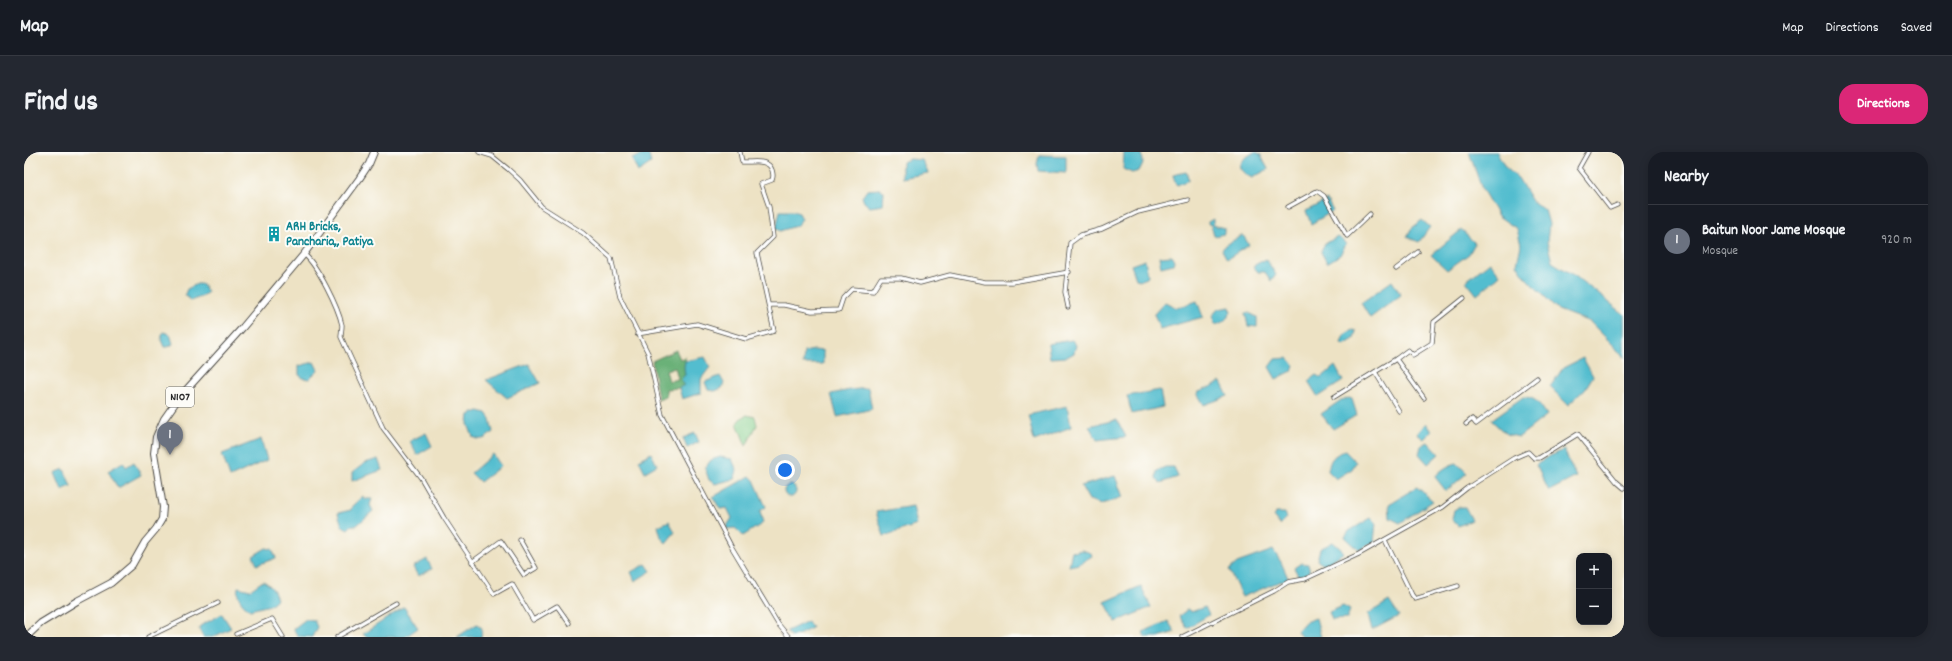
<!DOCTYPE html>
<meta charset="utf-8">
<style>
body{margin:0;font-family:Dekko,sans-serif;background:#242831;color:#f1f3f6}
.controls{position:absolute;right:12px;bottom:12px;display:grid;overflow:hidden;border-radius:8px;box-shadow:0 2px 10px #0003}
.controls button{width:36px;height:36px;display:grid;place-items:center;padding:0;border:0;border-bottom:1px solid #363941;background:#171b24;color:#f1f3f6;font:20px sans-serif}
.you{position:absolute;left:761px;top:318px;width:14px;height:14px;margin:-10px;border:3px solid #fff;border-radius:50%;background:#1a73e8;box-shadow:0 0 0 6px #1a73e833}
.badge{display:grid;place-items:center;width:26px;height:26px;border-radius:50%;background:#db2777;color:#fff;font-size:13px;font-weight:700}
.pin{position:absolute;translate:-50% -33px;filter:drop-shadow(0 1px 2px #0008)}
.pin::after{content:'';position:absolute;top:21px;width:14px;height:12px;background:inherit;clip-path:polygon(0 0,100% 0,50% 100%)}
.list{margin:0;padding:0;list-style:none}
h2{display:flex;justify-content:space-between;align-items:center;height:52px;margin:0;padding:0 16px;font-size:17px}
h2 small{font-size:13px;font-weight:400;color:#9ea1a6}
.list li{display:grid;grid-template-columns:26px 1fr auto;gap:12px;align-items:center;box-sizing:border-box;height:72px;padding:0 16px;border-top:1px solid #363941}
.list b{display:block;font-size:15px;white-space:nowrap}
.list p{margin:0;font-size:13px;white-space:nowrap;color:#9ea1a6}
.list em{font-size:13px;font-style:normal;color:#9ea1a6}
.map{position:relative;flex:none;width:1600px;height:485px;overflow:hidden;border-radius:16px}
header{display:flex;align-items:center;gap:24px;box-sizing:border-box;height:56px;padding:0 20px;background:#171b24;border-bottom:1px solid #363941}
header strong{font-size:19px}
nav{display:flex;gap:22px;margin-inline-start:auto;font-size:14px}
.intro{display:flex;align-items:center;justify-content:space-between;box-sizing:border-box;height:96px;padding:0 24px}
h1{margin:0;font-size:28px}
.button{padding:10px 18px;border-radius:16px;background:#db2777;color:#fff;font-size:14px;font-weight:700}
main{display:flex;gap:24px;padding:0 24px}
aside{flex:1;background:#171b24;border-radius:16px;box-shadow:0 2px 10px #0003}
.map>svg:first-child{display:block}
</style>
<header>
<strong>Map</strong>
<nav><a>Map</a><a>Directions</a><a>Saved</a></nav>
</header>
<div class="intro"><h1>Find us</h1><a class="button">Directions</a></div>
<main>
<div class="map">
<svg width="1600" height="485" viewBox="0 0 1600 485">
<rect width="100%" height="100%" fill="#fdfcf7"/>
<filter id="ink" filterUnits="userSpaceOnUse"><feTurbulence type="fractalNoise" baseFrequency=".025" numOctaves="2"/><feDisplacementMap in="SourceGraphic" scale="8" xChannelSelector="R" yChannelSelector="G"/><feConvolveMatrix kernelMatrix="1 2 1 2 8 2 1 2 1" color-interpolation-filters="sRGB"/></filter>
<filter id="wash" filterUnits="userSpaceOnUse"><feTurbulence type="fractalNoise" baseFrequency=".012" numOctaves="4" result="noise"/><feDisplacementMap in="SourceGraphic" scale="16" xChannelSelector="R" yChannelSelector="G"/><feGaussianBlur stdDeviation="0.9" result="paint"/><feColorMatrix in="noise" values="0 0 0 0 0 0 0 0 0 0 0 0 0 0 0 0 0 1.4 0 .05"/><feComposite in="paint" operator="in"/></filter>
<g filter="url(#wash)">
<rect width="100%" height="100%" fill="#ede2c4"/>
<path fill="#83ce8c" stroke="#577c5c" d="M 723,263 L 731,265 L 733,273 L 722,294 L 713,271 L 716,267 Z"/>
<path fill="#6ab178" stroke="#4a6e52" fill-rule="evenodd" d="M 652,198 L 656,207 L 661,205 C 662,210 661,228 660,233 L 655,236 L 642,237 L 642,244 L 634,247 L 628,209 ZM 651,215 L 654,227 L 645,229 L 642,218 Z"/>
<g fill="#53bdcf" stroke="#3f747d">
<path d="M 624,0 L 627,11 L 614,20 L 608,7 Z"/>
<path d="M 1100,0 L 1118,0 L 1119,11 L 1115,19 L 1108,21 L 1099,17 Z"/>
<path d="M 1231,0 L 1236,2 L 1244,17 L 1228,26 C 1207,15 1216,8 1231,0 Z"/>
<path d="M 1445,0 L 1473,0 L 1481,15 L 1494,26 L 1508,49 L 1521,58 L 1525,72 L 1523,90 L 1528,110 L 1551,124 L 1600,162 L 1600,206 L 1590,194 L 1566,170 L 1534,158 L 1503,127 L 1493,112 L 1497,93 L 1493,77 L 1474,64 L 1458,37 Z"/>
<path d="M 1015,3 L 1042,4 L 1042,21 L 1014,19 L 1013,12 Z"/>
<path d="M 886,7 L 898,8 L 904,21 L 878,26 L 878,10 Z"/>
<path d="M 1162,20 L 1165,28 L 1153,33 L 1151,31 L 1149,23 Z"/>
<path d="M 855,37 L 860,39 L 859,53 L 846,55 L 840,50 L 838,45 L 843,38 Z"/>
<path d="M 1303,48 L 1309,59 L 1287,72 L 1282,59 Z"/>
<path d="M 756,59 L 769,59 L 775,61 L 778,67 L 772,74 L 756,79 L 752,76 Z"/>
<path d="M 1189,67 L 1189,73 L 1200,76 L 1200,82 L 1190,84 L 1187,73 L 1184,72 L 1184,70 Z"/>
<path d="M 1398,68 L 1406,75 L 1395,90 L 1383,85 L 1387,77 Z"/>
<path d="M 1437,78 L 1451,91 L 1445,102 L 1423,118 L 1407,103 Z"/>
<path d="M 1219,83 L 1225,93 L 1203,107 L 1198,98 L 1201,93 Z"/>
<path d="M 1315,85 L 1322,92 L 1316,103 L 1303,111 L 1297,100 L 1301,91 Z"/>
<path d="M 1147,104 L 1149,105 L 1150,109 L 1149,112 L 1137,115 L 1135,105 Z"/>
<path d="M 1242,107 L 1252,123 L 1247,129 L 1241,120 L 1234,120 L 1229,114 Z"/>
<path d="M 1121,108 L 1124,123 L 1123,126 L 1115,129 L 1112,127 L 1107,113 Z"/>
<path d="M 1466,110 L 1476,123 L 1453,143 L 1442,129 Z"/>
<path d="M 1368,129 L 1377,143 L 1346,166 L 1337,151 Z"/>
<path d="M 173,132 L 178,132 L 184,140 L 177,145 L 166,149 L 161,142 L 163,137 Z"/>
<path d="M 1173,149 L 1179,165 L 1136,177 L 1130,162 L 1141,150 L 1153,156 Z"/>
<path d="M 1206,155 L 1207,160 C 1203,167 1199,171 1191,173 L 1188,164 L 1194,157 Z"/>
<path d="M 1221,161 L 1225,161 L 1233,165 L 1233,175 L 1224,174 Z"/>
<path d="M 1328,178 L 1332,179 L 1330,187 L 1320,193 L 1317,191 L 1320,183 Z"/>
<path d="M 139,180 L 146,182 L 149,192 L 144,195 L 140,195 L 137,188 Z"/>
<path d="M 1048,188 L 1052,193 L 1050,201 L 1043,205 L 1026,206 L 1024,192 Z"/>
<path d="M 790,198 L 799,199 L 799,212 L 779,212 L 780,200 Z"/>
<path d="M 681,205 L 686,215 L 677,227 L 677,241 L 658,247 L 655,236 L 660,233 L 657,227 L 661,223 L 660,215 L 661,209 Z"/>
<path d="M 1264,206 L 1270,213 L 1268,219 L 1252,227 L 1245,215 L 1251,207 Z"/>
<path d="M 1559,206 L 1569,224 L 1561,237 L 1544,253 L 1526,235 L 1539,216 Z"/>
<path d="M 290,210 L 294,218 L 285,227 L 279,226 L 275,223 L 275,214 Z"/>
<path d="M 505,212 L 516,231 L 483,246 L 462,228 Z"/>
<path d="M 1311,214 L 1319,229 L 1294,245 L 1284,229 L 1292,223 L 1297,226 Z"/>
<path d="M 696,224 L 700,231 L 698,236 L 691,239 L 684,238 L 681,230 Z"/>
<path d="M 1197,230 L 1204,244 L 1180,253 L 1173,241 Z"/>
<path d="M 844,236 L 848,257 L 813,265 L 807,242 L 826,238 Z"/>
<path d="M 1136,238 L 1139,255 L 1108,262 L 1103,244 Z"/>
<path d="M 1499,245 C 1513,245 1516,253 1523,263 L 1495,285 L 1482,282 L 1467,268 Z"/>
<path d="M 1325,246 L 1328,247 L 1333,263 L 1309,277 L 1297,262 L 1317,248 Z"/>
<path d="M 1043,254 L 1047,275 L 1010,289 L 1004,263 Z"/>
<path d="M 455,259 L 462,261 L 466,267 L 469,280 C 462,286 458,290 449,285 L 444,272 L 445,263 Z"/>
<path d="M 1093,268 L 1102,285 L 1073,288 L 1065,274 Z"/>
<path d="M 1402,271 L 1408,279 L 1400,287 L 1393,282 Z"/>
<path d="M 402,281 L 408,294 L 393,303 L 386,289 Z"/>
<path d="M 671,281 L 675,290 L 663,296 L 659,286 Z"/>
<path d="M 237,287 L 243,308 L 206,325 L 198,302 Z"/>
<path d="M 1404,290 L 1415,302 L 1404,312 L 1395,302 L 1397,294 Z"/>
<path d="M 1540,298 L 1552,325 L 1525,339 L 1512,313 L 1526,304 Z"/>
<path d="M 1321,299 L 1332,310 L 1328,317 L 1312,327 L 1304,319 C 1306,307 1309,303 1321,299 Z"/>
<path d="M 627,301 L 633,313 L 621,320 L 615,308 Z"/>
<path d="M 469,302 L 477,314 L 456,330 L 447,321 Z"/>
<path d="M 696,305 L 708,307 L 713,319 L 710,327 L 691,332 L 685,328 L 681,316 L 687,308 Z"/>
<path d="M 354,307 L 358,318 L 328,329 L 328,321 L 341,311 Z"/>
<path d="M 99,310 L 102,315 L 110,310 L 117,323 L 94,336 L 84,319 Z"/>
<path d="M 1433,311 L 1443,321 L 1422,339 L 1411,325 C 1415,319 1426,312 1433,311 Z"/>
<path d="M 1141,315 L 1150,315 L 1154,325 L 1136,331 L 1132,326 L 1133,319 Z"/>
<path d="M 40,317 L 47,334 L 38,338 L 31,321 Z"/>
<path d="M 726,324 L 730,328 L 742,355 L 736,359 L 739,371 L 719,384 L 711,376 L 701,377 L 708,366 L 703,356 L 696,357 L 689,345 Z"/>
<path d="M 1091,324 L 1099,345 L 1078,352 L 1065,348 L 1057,334 Z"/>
<circle cx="766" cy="339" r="6"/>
<path d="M 1393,335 L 1409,349 L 1376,371 L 1366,366 L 1365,352 Z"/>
<path d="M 339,344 L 340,347 L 348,347 L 346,353 L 349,359 L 332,374 L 328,373 L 324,377 L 318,374 L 314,361 L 327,358 L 328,354 Z"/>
<path d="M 889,354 L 893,373 L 860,384 L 852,360 Z"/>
<path d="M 1435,355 L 1441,355 L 1448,368 L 1434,374 L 1428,367 L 1430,358 Z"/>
<path d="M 1252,361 L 1261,361 L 1263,366 L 1256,373 L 1249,364 Z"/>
<path d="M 1347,366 L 1352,371 L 1350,390 L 1335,398 L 1321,385 L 1325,379 Z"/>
<path d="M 645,369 L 651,380 L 642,391 L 637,385 L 634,374 Z"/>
<path d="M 1309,390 L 1320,400 L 1300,414 L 1293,408 L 1296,397 Z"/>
<path d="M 242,396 L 248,397 L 252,406 L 233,413 L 229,404 Z"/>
<path d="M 1048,398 L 1050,400 L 1058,398 L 1067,401 L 1068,404 L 1055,412 L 1045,414 Z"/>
<path d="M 1249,398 L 1257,410 L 1264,426 L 1218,445 L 1205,418 L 1213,411 Z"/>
<path d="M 403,407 L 408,417 L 394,424 L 389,415 Z"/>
<path d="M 1277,411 L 1284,412 L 1286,420 L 1275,425 L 1270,416 Z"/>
<path d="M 622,412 L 627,419 L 611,429 L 607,420 Z"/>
<path d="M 239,429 C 247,433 251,439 253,447 L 246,453 L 226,458 C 218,452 212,445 214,435 L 226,438 Z"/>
<path d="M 1117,434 L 1127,455 L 1092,470 L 1081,450 Z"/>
<path d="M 1365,449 L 1375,464 L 1348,478 L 1344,462 Z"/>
<path d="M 1319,454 L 1326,458 L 1323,467 L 1308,468 L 1305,460 Z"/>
<path d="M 380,455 L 394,476 L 381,485 L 342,485 L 339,482 Z"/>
<path d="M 1181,455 L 1185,463 L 1163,476 L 1155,464 L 1164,457 L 1167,460 Z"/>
<path d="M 198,462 L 207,476 L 189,485 L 179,485 L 175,477 L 176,474 Z"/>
<path d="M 1292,466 L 1297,485 L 1277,485 L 1273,479 L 1281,470 Z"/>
<path d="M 282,467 L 290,468 L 293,475 L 288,485 L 274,484 L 269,477 Z"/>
<path d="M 784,469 L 788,476 L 774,483 L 767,484 L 763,479 Z"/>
<path d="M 1144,469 L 1151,480 L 1134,485 L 1121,485 L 1119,480 Z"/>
<path d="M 453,472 L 458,476 L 457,485 L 433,485 Z"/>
</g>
</g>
<g filter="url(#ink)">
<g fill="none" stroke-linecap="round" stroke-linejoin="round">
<defs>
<g id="street">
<path d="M 455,0 L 468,4 L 484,17 L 496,28 L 518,55 L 559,81 L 587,106 L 596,145 L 624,201 L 638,263 L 707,394 L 754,472 L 765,485"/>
<path d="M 1564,0 L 1555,16 L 1586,56 L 1593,53"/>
<path d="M 1264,55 L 1293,39 L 1300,44 L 1323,84 L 1346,62"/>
<path d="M 280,102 C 294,114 314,155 318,173 C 318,177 317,181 317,185 L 359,276 L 397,326 L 420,366 L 470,442 L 488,432 L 509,468 L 533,454 L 545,471"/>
<path d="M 1372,117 L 1394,100"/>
<path d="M 745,153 L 760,153 L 788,159 L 815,158 L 819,146 L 828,137 L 849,139 L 857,126 L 877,126 L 896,131 L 926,123 L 961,130 L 988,130 L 1045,120"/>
<path d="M 1044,155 L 1041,140 L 1046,91 L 1057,83 L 1078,77 L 1114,60 L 1164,48"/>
<path d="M 613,182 L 673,172 L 722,187 L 750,179 L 733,101 L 749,85 L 745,55 L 737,32 L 748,28 C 750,24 749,22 748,18 C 744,6 727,11 718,10 L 716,0"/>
<path d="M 1351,220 L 1375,259"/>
<path d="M 1310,245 L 1372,207"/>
<path d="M 1400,246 L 1372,207 L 1384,198 L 1389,203 L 1408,191 L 1410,170 L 1440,146"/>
<path d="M 1442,272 L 1448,267 L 1452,272 L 1513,226"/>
<path d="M 1361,388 L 1388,443 L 1391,447 L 1434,434"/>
<path d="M 448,410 L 477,389 L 500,423 L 512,416 L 496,388"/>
<path d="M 212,482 L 248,467 L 259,485"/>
<path d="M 124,485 L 194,451"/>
<path d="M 313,485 L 372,451"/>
<path d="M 1158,485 L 1250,439 L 1264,430 L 1281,427 L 1335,402 L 1419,355 L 1443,336 L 1490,306 L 1504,300 L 1510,306 L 1515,306 L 1554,282 L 1593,330 L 1600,336"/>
</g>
<path id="highway" d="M 2,485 L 17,471 L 53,449 L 87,431 L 108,413 L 121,390 L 132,377 L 138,367 L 139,355 L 130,301 L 132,285 L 140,267 L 154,247 L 219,175 L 280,102 L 335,27 L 345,12 L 350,0"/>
</defs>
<use href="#street" stroke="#484642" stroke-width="5"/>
<use href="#highway" stroke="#484642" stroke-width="8"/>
<use href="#street" stroke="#fff" stroke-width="3.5"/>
<use href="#highway" stroke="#fff" stroke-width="6"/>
</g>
</g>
<defs>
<symbol id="building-bare" viewBox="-9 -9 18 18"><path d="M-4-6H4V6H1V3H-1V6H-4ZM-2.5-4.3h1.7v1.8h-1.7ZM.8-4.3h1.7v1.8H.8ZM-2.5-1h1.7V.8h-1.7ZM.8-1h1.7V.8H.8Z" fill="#0f9aa8" stroke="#fdfcf7" stroke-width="2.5" paint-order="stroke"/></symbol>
</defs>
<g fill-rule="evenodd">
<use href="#building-bare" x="239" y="71" width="22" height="22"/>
</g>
<g text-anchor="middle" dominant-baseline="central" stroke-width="4" stroke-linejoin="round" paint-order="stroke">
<rect fill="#fdfcf7" stroke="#6a6a68" stroke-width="1" x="142" y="235" width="28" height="20" rx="3"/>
<g font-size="12" font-weight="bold" fill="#2b2b2b">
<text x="156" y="245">N107</text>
</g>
<g font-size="13" font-weight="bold" fill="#0d838f" stroke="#fdfcf7" text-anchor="start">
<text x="262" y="75">ARH Bricks,<tspan x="262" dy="15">Pancharia,, Patiya</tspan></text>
</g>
</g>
</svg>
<div class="controls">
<button>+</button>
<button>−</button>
</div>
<div class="you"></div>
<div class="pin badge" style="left:146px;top:303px;background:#6b7280">1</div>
</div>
<aside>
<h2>Nearby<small></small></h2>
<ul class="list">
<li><span class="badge" style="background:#6b7280">1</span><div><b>Baitun Noor Jame Mosque</b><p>Mosque</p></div><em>920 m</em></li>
</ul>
</aside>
</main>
